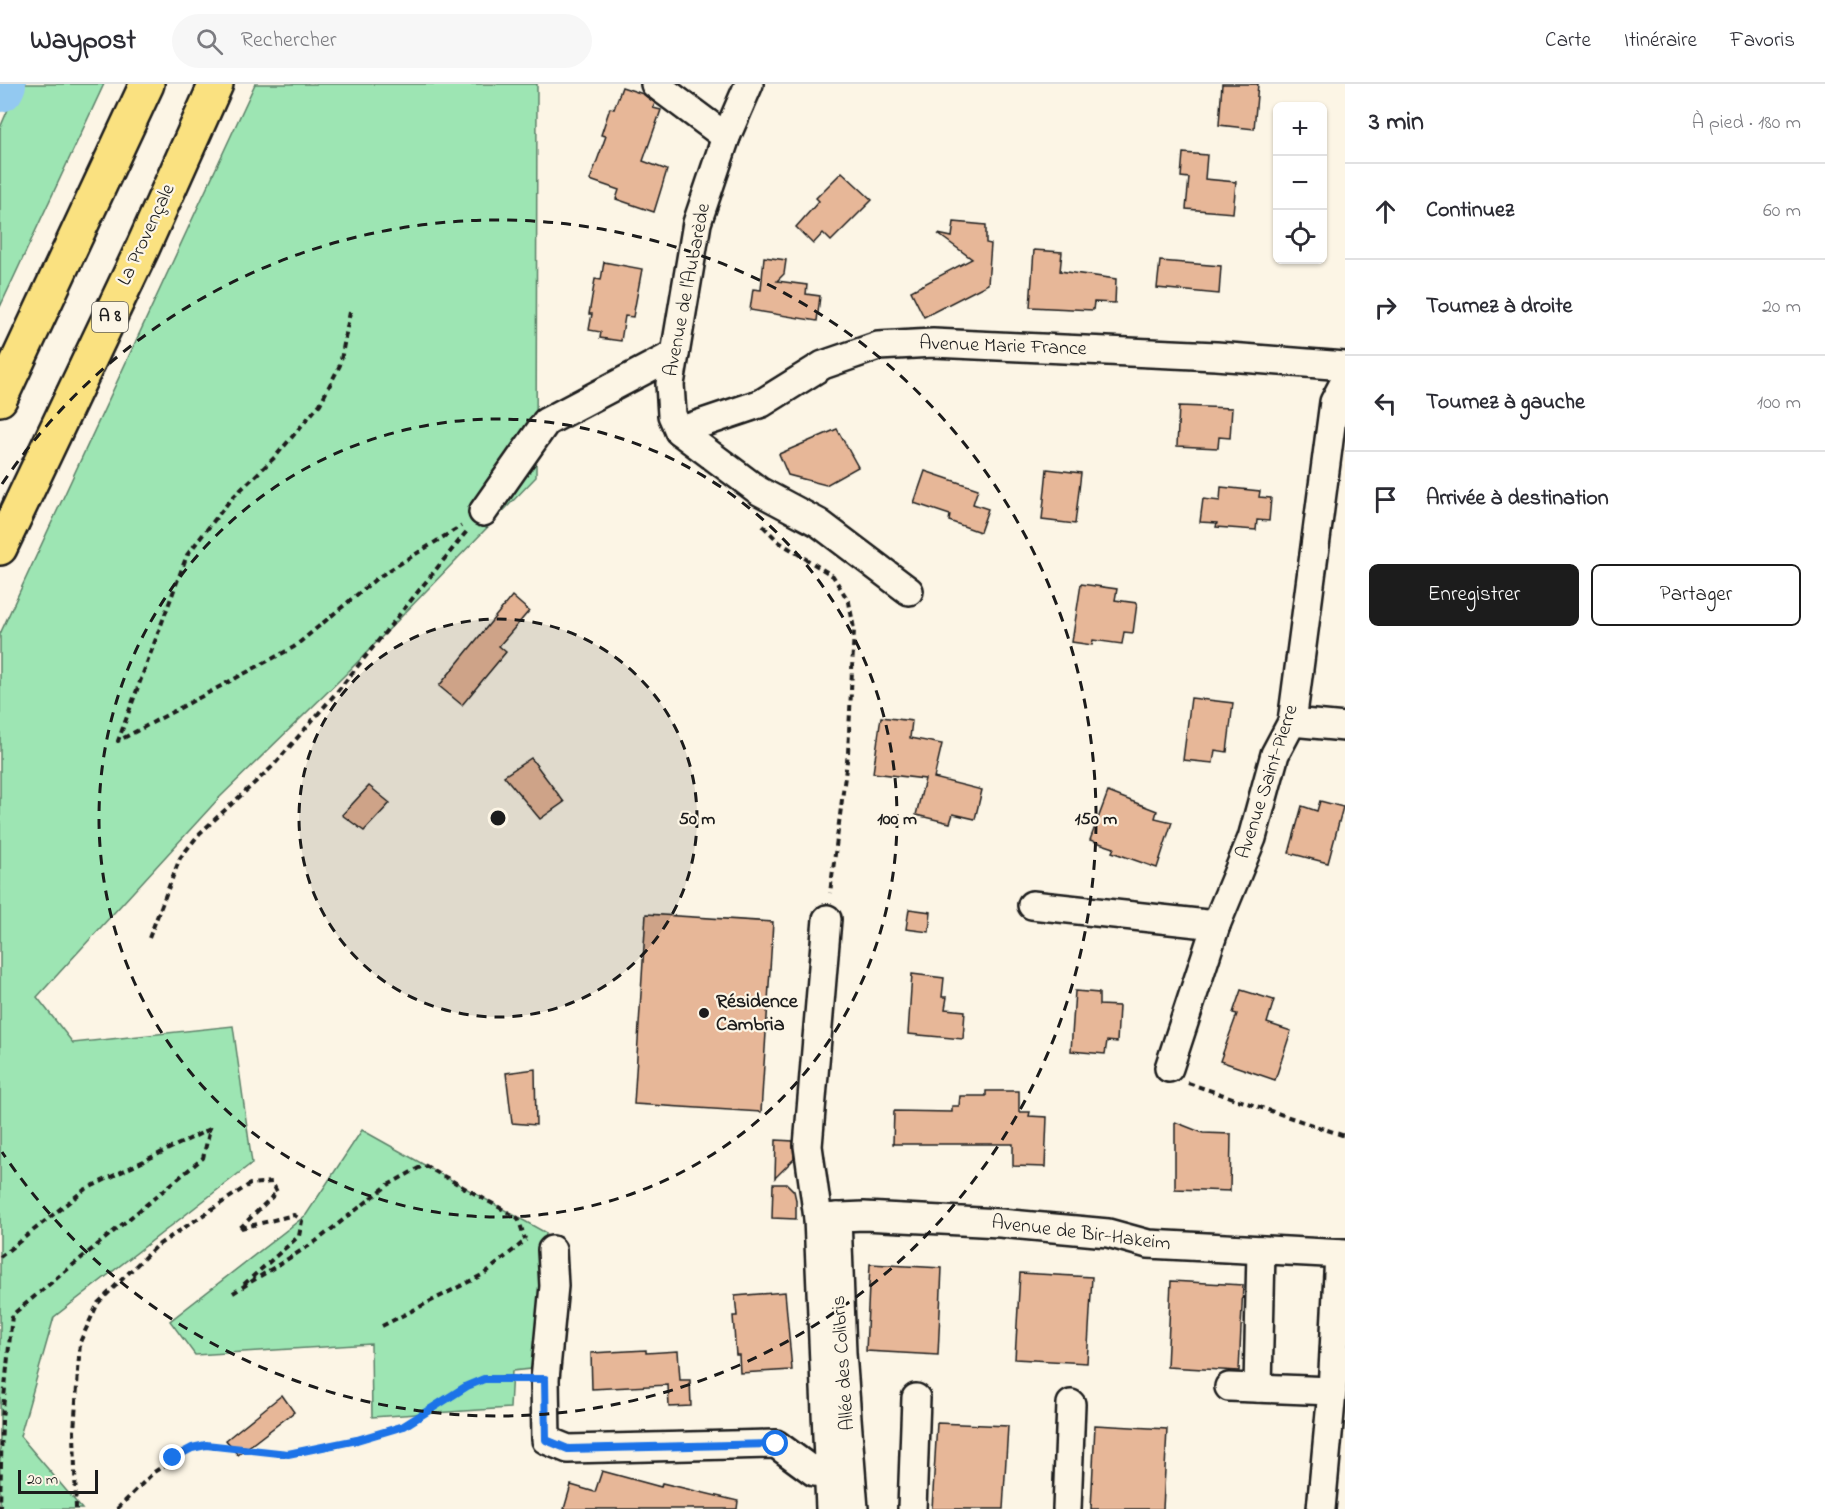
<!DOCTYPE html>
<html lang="fr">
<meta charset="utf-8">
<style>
body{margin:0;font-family:"Indie Flower",sans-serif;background:#f7f7f7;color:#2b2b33}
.controls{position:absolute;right:18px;top:18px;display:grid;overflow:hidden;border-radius:9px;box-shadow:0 2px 4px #0004}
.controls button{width:54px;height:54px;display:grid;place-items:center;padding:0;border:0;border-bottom:2px solid #e1e1e2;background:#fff;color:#2b2b33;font:30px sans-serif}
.scale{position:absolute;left:18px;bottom:15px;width:80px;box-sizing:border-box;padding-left:6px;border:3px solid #1c1c1c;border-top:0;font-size:16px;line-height:21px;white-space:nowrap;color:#1c1c1c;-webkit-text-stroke:4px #fcf5e5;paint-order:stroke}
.stop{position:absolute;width:18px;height:18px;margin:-14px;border:4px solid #1a73e8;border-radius:50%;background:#fff}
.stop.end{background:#1a73e8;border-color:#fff;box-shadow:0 2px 6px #0008}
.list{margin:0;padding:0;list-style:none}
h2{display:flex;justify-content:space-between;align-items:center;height:78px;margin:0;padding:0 24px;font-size:26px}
h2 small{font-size:20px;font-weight:400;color:#7c7c81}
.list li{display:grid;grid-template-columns:39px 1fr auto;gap:18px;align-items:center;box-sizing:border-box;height:96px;padding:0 24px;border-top:2px solid #e1e1e2}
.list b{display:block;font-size:22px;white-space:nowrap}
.list em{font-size:20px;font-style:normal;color:#7c7c81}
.actions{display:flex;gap:12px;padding:18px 24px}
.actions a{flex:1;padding:14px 0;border:2px solid #1c1c1c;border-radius:9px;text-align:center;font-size:21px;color:#1c1c1c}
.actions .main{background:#1c1c1c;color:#fff}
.icon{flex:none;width:33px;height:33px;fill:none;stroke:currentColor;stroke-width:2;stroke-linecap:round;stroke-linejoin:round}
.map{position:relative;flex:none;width:1345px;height:1425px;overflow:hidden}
header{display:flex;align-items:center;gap:36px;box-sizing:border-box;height:84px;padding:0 30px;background:#fff;border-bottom:2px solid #e1e1e2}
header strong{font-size:28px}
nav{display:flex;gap:33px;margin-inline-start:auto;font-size:21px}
.search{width:420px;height:54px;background:#f7f7f7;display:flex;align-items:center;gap:15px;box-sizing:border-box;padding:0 21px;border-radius:33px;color:#7c7c81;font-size:22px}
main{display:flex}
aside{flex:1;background:#fff}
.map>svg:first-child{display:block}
</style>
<header>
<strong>Waypost</strong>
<div class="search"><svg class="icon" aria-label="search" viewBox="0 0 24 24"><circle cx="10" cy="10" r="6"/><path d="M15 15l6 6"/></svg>Rechercher</div>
<nav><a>Carte</a><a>Itinéraire</a><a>Favoris</a></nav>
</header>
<main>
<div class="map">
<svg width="1345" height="1425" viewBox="0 0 1345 1425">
<rect width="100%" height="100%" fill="#fcf5e5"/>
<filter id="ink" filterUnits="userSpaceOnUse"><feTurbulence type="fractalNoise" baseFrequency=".0167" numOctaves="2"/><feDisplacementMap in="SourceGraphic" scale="12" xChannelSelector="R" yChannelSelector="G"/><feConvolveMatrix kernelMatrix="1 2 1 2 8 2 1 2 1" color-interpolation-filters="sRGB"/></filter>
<g filter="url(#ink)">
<g fill="#9de5b3" stroke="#5c8068" stroke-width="1.5">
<path d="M 19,0 L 104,0 L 0,223 L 0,44 Z"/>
<path d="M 255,0 L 537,0 L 536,393 L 346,590 L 220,713 L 37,913 L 73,959 L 233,942 L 252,1079 L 54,1233 L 20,1352 L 82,1425 L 0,1425 L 0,550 Z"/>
<path d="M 362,1046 L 546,1149 L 541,1284 L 512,1287 L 510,1324 L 372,1333 L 371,1260 L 195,1271 L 170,1237 L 306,1131 Z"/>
</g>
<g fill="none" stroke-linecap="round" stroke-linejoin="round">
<path stroke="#93c9f1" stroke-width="48" d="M 0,4 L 2,0"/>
</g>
<g fill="#e7b798" stroke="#1c1c1c" stroke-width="1.5">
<path d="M 1222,0 L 1258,0 L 1254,45 L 1219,41 Z"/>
<path d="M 622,3 L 643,10 L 655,19 L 653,24 L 661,26 L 643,77 L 667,86 L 654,128 L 616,115 L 619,106 L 590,96 L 606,52 L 601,51 L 610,24 L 614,25 Z"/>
<path d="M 1183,69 L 1207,71 L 1205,95 L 1236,98 L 1233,129 L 1186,125 L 1189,94 L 1181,93 Z"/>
<path d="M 842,88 L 872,116 L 831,157 L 823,149 L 813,160 L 796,143 L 819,117 L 816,114 Z"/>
<path d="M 954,138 L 986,141 L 986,159 L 991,160 L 988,200 L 924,233 L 911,207 L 972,175 L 938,150 L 952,153 Z"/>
<path d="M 1034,166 L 1062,168 L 1060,187 L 1116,195 L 1115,219 L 1094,218 L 1093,226 L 1030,223 Z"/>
<path d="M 764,173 L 786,176 L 784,190 L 777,197 L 807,201 L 806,210 L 820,212 L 817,237 L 750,226 L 753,205 L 761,206 Z"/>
<path d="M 1160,177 L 1221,182 L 1219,210 L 1157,204 Z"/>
<path d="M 604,178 L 642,185 L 633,233 L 625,232 L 621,257 L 600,254 L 601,248 L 589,246 L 592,230 L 589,230 L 595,195 L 601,196 Z"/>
<path d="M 1179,322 L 1232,324 L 1230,354 L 1219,353 L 1218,364 L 1177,362 Z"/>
<path d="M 837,345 L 858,383 L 826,401 L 788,391 L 779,370 Z"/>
<path d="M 1047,385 L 1081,389 L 1075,440 L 1042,436 Z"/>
<path d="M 925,387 L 978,405 L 973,420 L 988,425 L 980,448 L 949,437 L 950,431 L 914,419 Z"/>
<path d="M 1221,403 L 1260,407 L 1259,413 L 1271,414 L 1269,437 L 1257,436 L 1256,446 L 1216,443 L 1217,439 L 1200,438 L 1203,415 L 1220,417 Z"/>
<path d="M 1081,500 L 1117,505 L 1115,516 L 1137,519 L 1133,549 L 1124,548 L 1122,560 L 1093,556 L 1092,561 L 1072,558 Z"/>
<path d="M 512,512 L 529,527 L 499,562 L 506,568 L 462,621 L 439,602 Z"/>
<path d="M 1191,614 L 1233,619 L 1227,668 L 1215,666 L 1213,679 L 1183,676 Z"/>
<path d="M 881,633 L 912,637 L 910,654 L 942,660 L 934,694 L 982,706 L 975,735 L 953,730 L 950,739 L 916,731 L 925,695 L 873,689 Z"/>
<path d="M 531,674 L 564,718 L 540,735 L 504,692 Z"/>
<path d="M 369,702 L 390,719 L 364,747 L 342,731 Z"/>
<path d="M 1108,708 L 1157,727 L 1155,734 L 1172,738 L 1157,784 L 1112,768 L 1114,764 L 1090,756 Z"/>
<path d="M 1320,717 L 1343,723 L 1328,779 L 1289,769 L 1302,722 L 1317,727 Z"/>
<path d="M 909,825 L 931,828 L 929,848 L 906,845 Z"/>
<path d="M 646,830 L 773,838 L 761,1028 L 634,1020 Z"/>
<path d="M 912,890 L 944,894 L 942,913 L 947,913 L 945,925 L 965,927 L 963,955 L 908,950 Z"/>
<path d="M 1241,906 L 1274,916 L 1267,939 L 1291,947 L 1275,996 L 1220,977 L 1237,930 L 1233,929 Z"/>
<path d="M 1075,907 L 1099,909 L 1099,921 L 1119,922 L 1117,958 L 1107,957 L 1105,970 L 1071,967 Z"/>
<path d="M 535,985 L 536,1041 L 512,1039 L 506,989 Z"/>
<path d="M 986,1007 L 1019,1007 L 1019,1028 L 1030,1028 L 1029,1032 L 1047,1033 L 1045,1083 L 1013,1082 L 1013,1060 L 893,1060 L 894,1027 L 952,1028 L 952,1022 L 959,1022 L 960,1012 L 986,1012 Z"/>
<path d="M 1175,1038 L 1203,1049 L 1231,1050 L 1230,1107 L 1175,1105 Z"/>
<path d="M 776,1056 L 793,1057 L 794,1075 L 775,1094 Z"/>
<path d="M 773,1100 L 787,1100 L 794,1107 L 796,1116 L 796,1135 L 772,1134 Z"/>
<path d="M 870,1180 L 942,1184 L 938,1271 L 866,1267 Z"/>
<path d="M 1020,1189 L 1092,1193 L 1087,1279 L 1015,1275 Z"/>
<path d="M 1171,1197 L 1243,1201 L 1239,1287 L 1167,1283 Z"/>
<path d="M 785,1208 L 792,1286 L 740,1289 L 739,1271 L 736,1271 L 733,1232 L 737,1232 L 735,1212 Z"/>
<path d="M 646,1266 L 646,1269 L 678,1267 L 680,1296 L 690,1296 L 691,1322 L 669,1323 L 668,1301 L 592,1305 L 591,1269 Z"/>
<path d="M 282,1311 L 294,1328 L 238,1371 L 226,1356 Z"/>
<path d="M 937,1339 L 1008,1342 L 1003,1425 L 932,1425 Z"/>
<path d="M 1095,1341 L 1167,1345 L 1163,1425 L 1091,1425 Z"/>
<path d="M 602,1387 L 661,1403 L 662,1399 L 738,1417 L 737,1425 L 564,1425 L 571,1401 L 595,1408 Z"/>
</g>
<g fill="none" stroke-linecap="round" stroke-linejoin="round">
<defs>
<g id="minor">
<path d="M 655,0 L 726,53"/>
<path d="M 749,0 L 726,53 L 697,139 L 670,300 L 672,331 L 679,347 L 759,407 L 819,439 L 909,507"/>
<path d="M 679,347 L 762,319 L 823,281 L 878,262 L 933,259 L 1216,272 L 1345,282"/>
<path d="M 483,428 L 546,338 L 675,270"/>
<path d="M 1292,638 L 1345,643"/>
<path d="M 1032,821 L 1216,841"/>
<path d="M 827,835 L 808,1062 L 818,1134 L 830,1425"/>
<path d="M 1169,984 L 1216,841 L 1252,754 L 1275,670 L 1292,638 L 1334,318 L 1345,297"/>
<path d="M 837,1133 L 842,1269 L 854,1425"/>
<path d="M 818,1134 L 864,1132 L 1000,1139 L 1108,1149 L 1148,1160 L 1345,1170"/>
<path d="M 552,1166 L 554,1202 L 545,1295 L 546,1356 L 568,1365 L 776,1360 L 814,1388 L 827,1390"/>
<path d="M 1229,1303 L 1332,1307 L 1339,1170"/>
<path d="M 1258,1304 L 1261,1166"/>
<path d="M 912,1425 L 916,1314"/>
<path d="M 1067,1425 L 1071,1320"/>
<path d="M 1321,1425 L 1332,1307"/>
</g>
<g id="highway">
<path d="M 0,315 L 147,0"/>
<path d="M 0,464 L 143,163 L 216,0"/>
</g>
</defs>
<use href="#minor" stroke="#1c1c1c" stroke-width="32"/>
<use href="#highway" stroke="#1c1c1c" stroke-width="38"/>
<g stroke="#1c1c1c" stroke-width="4" stroke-dasharray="6 4.5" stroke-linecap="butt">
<path d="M 350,228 L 340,281 L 320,320 L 275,373 L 231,415 L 187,471 L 118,657 L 294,563 L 377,494 L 461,442"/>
<path d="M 763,442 L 779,458 L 833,492 L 849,518 L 854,545 L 848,669 L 830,809"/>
<path d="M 149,854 L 180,774 L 200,749 L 273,682 L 336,609 L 467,447"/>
<path d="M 1188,999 L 1345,1052"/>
<path d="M 241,1144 L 294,1131 L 302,1137 L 299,1152 L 243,1201"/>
<path d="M 0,1173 L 84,1106 L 210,1045 L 203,1074 L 12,1231 L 2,1335 L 0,1425"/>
<path d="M 233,1209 L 315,1158 L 388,1101 L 424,1081 L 518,1134 L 525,1155"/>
<path d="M 382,1242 L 484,1190 L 526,1156"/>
<path d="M 76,1425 L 74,1347 L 80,1258 L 98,1219 L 155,1163 L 250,1100 L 272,1098 L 277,1108 L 240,1144"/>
<path d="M 117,1425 L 154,1388 L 192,1364 L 206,1361 L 288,1370 L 357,1356 L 404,1342 L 467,1302 L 484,1295 L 520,1294"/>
</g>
<use href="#minor" stroke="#fcf5e5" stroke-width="27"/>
<use href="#highway" stroke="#fae180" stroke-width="33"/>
</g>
</g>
<g fill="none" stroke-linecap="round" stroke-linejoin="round" filter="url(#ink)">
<path stroke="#1a73e8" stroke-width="8" d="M 173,1374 L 192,1364 L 206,1361 L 288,1370 L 357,1356 L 404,1342 L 467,1302 L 484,1295 L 545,1295 L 546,1356 L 568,1365 L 776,1360"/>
</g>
<circle cx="498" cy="734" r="199" fill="#1c1c1c" fill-opacity=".12"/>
<g fill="none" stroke="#1c1c1c" stroke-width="3" stroke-dasharray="10 8">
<circle cx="498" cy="734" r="199"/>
<circle cx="498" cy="734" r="399"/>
<path d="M2 400A598 598 0 1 1 2 1068"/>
</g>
<circle fill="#1c1c1c" stroke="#fcf5e5" stroke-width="2" cx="704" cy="929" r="6"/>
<g text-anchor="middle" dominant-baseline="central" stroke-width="4.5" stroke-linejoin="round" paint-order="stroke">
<rect fill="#fcf5e5" stroke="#5f5d58" stroke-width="1.5" x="92" y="218" width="36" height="30" rx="4.5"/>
<g font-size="18" font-weight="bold" fill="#1c1c1c">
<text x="110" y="233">A 8</text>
</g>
<g font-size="20" fill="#1c1c1c" stroke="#fcf5e5">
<text transform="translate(147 151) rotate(-65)">La Provençale</text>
<text transform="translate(688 206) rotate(-79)">Avenue de l'Aubarède</text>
<text transform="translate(1003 263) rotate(2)">Avenue Marie France</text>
<text transform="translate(1268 698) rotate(-72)">Avenue Saint-Pierre</text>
<text transform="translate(1081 1150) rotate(7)">Avenue de Bir-Hakeim</text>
<text transform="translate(844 1279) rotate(-94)">Allée des Colibris</text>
</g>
<g font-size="20" font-weight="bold" fill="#1c1c1c" stroke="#fcf5e5" text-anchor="start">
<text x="716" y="918">Résidence<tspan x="716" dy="23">Cambria</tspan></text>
</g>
</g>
<circle cx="498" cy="734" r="9" fill="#1c1c1c" stroke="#fcf5e5" stroke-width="3"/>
<g font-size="18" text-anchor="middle" font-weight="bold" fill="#1c1c1c" stroke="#fcf5e5" stroke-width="4.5" stroke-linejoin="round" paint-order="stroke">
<text x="697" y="740">50 m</text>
<text x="897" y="740">100 m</text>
<text x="1096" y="740">150 m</text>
</g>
</svg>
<div class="controls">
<button>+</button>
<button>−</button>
<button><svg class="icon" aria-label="locate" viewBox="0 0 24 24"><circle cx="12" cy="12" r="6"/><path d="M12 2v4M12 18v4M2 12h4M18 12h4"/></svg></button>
</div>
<div class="scale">20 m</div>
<div class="stop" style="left:776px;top:1360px"></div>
<div class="stop end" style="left:173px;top:1374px"></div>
</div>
<aside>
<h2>3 min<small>À pied · 180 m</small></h2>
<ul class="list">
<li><svg class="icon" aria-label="ahead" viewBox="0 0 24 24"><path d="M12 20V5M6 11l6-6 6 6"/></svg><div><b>Continuez</b></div><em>60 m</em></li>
<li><svg class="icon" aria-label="right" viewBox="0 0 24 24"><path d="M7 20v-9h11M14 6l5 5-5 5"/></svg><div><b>Tournez à droite</b></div><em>20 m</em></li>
<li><svg class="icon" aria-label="left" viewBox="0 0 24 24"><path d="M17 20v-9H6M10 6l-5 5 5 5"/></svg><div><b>Tournez à gauche</b></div><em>100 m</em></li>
<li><svg class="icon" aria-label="arrive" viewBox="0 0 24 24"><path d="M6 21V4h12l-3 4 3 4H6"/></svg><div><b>Arrivée à destination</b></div></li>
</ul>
<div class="actions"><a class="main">Enregistrer</a><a>Partager</a></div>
</aside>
</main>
